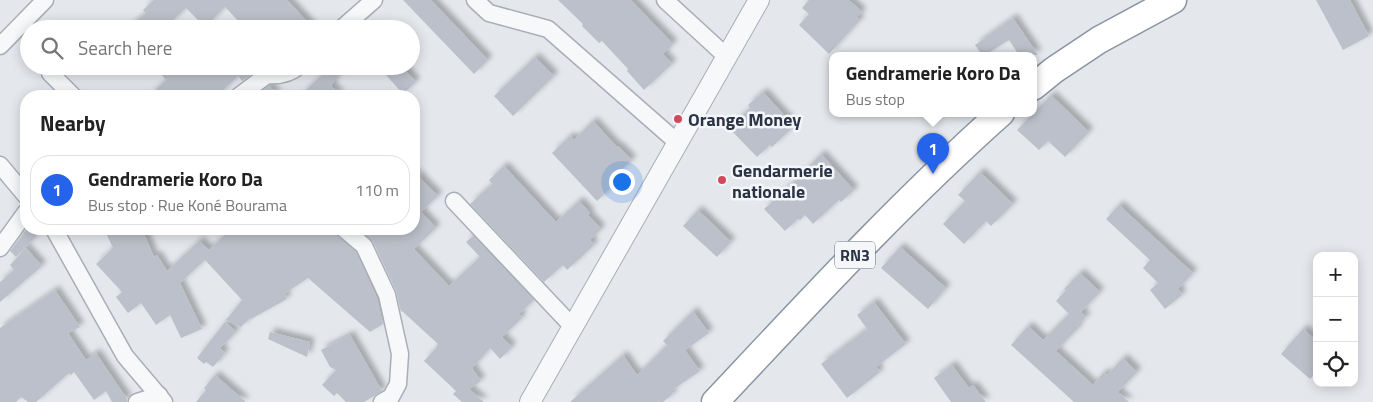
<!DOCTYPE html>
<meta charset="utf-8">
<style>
body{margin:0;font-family:"Titillium Web",sans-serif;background:#f6f6f6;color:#222}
.controls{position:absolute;right:15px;bottom:15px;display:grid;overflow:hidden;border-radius:10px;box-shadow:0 2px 12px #0003}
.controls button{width:45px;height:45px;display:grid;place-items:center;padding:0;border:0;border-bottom:1px solid #e0e0e0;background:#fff;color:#222;font:25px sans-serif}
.you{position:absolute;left:621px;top:181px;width:18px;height:18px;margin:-12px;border:4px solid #fff;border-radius:50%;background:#1a73e8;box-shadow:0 0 0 8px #1a73e833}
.badge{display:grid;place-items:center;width:32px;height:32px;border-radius:50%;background:#2563eb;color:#fff;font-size:16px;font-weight:700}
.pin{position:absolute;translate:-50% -41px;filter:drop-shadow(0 1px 2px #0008)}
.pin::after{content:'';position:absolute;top:26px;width:18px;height:15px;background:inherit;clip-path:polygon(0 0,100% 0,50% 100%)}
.popup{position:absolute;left:829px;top:52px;width:208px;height:65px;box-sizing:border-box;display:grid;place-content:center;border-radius:10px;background:#fff;filter:drop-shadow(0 1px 4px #0005);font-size:16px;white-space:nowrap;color:#767676}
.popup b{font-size:19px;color:#222}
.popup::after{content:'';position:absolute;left:50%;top:100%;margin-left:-10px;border:10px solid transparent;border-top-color:#fff}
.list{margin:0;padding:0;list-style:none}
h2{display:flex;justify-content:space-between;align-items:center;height:65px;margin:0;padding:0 20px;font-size:21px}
h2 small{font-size:16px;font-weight:400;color:#767676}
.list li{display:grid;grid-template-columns:32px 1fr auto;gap:15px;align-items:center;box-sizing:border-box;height:70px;margin:0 10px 10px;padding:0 10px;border:1px solid #e0e0e0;border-radius:20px}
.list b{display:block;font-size:19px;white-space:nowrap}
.list p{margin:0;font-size:16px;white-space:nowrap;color:#767676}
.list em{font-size:16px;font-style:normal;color:#767676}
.icon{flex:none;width:28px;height:28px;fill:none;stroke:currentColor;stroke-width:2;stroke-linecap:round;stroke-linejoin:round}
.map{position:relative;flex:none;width:1373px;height:402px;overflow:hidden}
.search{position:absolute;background:#fff;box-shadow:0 2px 12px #0003;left:20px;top:20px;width:400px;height:55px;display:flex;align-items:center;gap:12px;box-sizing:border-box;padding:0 18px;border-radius:28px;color:#767676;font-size:19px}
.panel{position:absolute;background:#fff;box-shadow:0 2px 12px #0003;left:20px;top:90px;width:400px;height:145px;border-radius:20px}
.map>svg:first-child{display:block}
</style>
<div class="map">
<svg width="1373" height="402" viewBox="0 0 1373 402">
<defs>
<filter id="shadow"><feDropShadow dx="4.5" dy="-4.5" stdDeviation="2.5" flood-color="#0004"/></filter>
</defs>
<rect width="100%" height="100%" fill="#e4e7ec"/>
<g fill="#bbc0ca" filter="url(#shadow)">
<path d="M 154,0 L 287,0 L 314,29 L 246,29 L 225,7 L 205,27 L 186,8 L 164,29 L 127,29 L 146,13 L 143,10 Z"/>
<path d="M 403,0 L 431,0 L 488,60 L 474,74 Z"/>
<path d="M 558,0 L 631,0 L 673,44 L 663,54 L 672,64 L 644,90 L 627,71 L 628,69 L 602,41 L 599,43 L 582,26 L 583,24 Z"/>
<path d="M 809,0 L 849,0 L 862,12 L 857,17 L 860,20 L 829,54 L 799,25 L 809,14 L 802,8 Z"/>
<path d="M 1316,0 L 1350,0 L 1369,36 L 1343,50 Z"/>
<path d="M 1013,18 L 1038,55 L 1019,55 L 1009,40 L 985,55 L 982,55 L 975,45 Z"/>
<path d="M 535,57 L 554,76 L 513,116 L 494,96 Z"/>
<path d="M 154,66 L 263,66 L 242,81 L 238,76 L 217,96 L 149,96 L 166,80 Z"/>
<path d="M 331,66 L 344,66 L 331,86 L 341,96 L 300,96 Z"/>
<path d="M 378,66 L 401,66 L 416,82 L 403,94 Z"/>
<path d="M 269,86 L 278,96 L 255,96 Z"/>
<path d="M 763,92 L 794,126 L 772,147 L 770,145 L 757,157 L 729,128 L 750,108 L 748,105 Z"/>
<path d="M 1051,95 L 1089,132 L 1065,157 L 1048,141 L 1039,150 L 1017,130 Z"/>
<path d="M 593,121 L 617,147 L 618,146 L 632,160 L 611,180 L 615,184 L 597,201 L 552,153 L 570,136 L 574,140 Z"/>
<path d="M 821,154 L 854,190 L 841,202 L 839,200 L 813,224 L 805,215 L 800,220 L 798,219 L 785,231 L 764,209 L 794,182 Z"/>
<path d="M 504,166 L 556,222 L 579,201 L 590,213 L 588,215 L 601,229 L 590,240 L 594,245 L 567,270 L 563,265 L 544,282 L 470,204 L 492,184 L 489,180 Z"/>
<path d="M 414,172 L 438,196 L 421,212 L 436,228 L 414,249 L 449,286 L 480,257 L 466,242 L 473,236 L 534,300 L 519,314 L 522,318 L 502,337 L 512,347 L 500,359 L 490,348 L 472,368 L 481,381 L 469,389 L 484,402 L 462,402 L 453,394 L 456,391 L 424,361 L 437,347 L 436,346 L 438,344 L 402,311 L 401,312 L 396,291 L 373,242 L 359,229 L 414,229 Z"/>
<path d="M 980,172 L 1013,204 L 991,226 L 986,221 L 964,244 L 943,224 L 965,201 L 958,195 Z"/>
<path d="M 1119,205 L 1193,273 L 1178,289 L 1182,295 L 1165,309 L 1150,290 L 1158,283 L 1143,268 L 1150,260 L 1106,219 Z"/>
<path d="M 698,210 L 731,242 L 717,257 L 683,226 Z"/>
<path d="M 27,229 L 35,237 L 16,257 L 10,251 Z"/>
<path d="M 104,229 L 142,229 L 154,257 L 157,255 L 167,271 L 199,241 L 209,250 L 231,229 L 327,229 L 335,236 L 336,234 L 356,252 L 377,298 L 383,324 L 370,332 L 308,278 L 284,294 L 287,299 L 251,319 L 250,318 L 241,327 L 226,320 L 242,300 L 205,260 L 180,283 L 202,329 L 181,338 L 170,315 L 156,325 L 141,303 L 128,313 L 116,297 L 122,292 L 96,264 L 113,248 Z"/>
<path d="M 900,247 L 946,288 L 928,309 L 881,268 Z"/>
<path d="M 26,248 L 42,266 L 0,302 L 0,282 L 14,270 L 10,265 Z"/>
<path d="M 1080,273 L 1100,292 L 1081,312 L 1086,317 L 1077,326 L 1079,327 L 1056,351 L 1093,385 L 1103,373 L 1107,375 L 1123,358 L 1137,372 L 1118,392 L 1129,402 L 1074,402 L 1011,345 L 1028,326 L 1043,340 L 1069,314 L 1056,301 L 1066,290 L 1064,289 Z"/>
<path d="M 55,290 L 80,327 L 68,333 L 86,360 L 96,353 L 127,399 L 127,402 L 112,402 L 106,391 L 94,400 L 74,372 L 71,375 L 69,373 L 36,402 L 28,402 L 21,397 L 16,402 L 0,402 L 0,328 Z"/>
<path d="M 874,302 L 906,344 L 876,367 L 880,372 L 847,398 L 821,364 L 867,329 L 857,315 Z"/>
<path d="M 693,311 L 709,333 L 685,350 L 700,371 L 671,391 L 673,394 L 663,402 L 570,402 L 623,355 L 637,375 L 667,345 L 663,341 Z"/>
<path d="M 225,322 L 236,332 L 220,348 L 225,353 L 213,367 L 206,362 L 204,364 L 197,358 Z"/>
<path d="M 1303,329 L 1317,341 L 1317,372 L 1310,379 L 1281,354 Z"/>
<path d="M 270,332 L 310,342 L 307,357 L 268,339 Z"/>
<path d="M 350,335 L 382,391 L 364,402 L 346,402 L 337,393 L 334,396 L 322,385 L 336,370 L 330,367 L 321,350 Z"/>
<path d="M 952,365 L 969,388 L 973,385 L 986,402 L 951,402 L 934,378 Z"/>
<path d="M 215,375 L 246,402 L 196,402 L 206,390 L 204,388 Z"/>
</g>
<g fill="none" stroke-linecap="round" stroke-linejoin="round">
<defs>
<g id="minor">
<path d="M 475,0 L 489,13 L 548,29 L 678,143"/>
<path d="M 665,0 L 727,57"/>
<path d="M 341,29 L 374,0"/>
<path d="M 0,46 L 45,0"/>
<path d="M 50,73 L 73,96"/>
<path d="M 239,96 L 267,75 C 278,76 290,74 299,66"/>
<path d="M 0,165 L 26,196"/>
<path d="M 454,201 L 572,326"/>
<path d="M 54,229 L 125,356 L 164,402"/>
<path d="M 344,229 L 364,246 L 387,295 L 400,354 L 398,384 L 391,397 L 382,402"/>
<path d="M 0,248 L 26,212"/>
<path d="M 137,402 L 159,395"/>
</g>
<path id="tertiary" d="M 530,402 L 759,0"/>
<g id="trunk">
<path d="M 1033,87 L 1054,70 L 1099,40 L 1173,0"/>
<path d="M 715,402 C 808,303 900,203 1001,113"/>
</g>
</defs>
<use href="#minor" stroke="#a9aeb7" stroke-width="19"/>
<use href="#tertiary" stroke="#a9aeb7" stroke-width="22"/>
<use href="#trunk" stroke="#8b94a3" stroke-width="29"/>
<use href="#minor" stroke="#f7f8fa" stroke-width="16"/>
<use href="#tertiary" stroke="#f7f8fa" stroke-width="20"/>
<use href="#trunk" stroke="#fff" stroke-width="26"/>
</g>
<g fill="#d1495b" stroke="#f4f6f9" stroke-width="2">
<circle cx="678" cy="119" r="5"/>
<circle cx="722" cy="180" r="5"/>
</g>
<g text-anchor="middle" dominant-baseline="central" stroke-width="5" stroke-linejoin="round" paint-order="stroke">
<rect fill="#f4f6f9" stroke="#676e7b" stroke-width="1" x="835" y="241.5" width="40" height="27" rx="4"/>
<g font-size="16" font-weight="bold" fill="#2b3445">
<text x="855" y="255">RN3</text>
</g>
<g font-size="18" font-weight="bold" fill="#2b3445" stroke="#f4f6f9" text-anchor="start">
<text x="688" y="119">Orange Money</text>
<text x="732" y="170">Gendarmerie<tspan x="732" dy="21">nationale</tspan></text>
</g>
</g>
</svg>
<div class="controls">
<button>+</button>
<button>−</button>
<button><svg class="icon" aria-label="locate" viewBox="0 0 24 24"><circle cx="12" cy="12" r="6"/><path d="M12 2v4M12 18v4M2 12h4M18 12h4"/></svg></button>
</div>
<div class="you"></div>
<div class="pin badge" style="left:933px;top:174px">1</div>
<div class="popup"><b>Gendramerie Koro Da</b>Bus stop</div>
<div class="search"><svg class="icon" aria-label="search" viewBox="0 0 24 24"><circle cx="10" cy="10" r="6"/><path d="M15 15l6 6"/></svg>Search here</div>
<section class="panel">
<h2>Nearby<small></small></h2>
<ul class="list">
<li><span class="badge">1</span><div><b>Gendramerie Koro Da</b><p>Bus stop · Rue Koné Bourama</p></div><em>110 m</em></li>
</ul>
</section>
</div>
